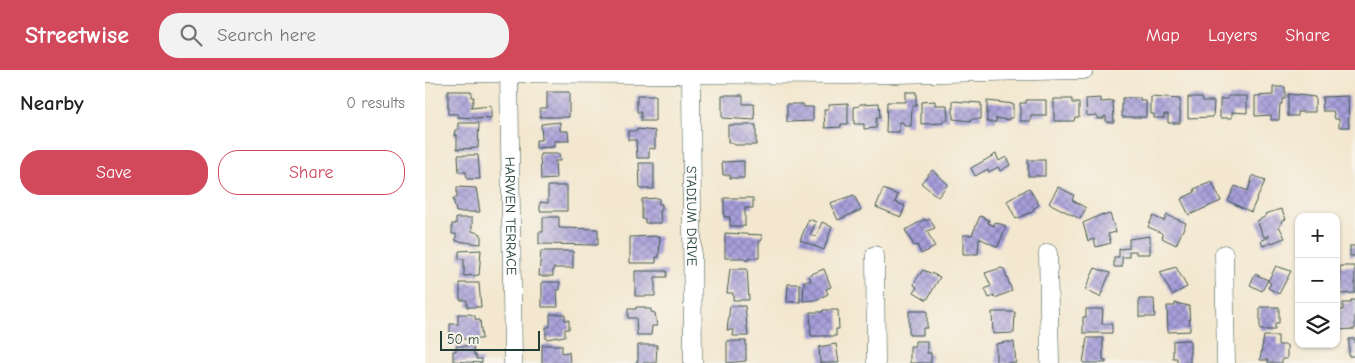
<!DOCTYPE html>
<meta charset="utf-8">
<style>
body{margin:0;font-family:"Comic Neue",sans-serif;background:#f2f2f2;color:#222}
.controls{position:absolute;right:15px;bottom:15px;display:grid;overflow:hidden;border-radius:10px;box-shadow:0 1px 4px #0004}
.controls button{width:45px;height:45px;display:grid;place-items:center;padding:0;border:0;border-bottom:1px solid #e0e0e0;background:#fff;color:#222;font:25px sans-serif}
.scale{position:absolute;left:15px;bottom:12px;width:100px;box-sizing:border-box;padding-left:5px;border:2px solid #1f3d34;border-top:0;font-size:14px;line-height:18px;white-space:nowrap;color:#1f3d34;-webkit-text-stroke:4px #f7f3e8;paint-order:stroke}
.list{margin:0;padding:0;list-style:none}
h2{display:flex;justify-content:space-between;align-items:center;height:65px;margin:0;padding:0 20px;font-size:21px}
h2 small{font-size:16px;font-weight:400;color:#767676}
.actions{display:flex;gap:10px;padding:15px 20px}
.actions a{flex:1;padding:11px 0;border:1px solid #d1495b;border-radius:20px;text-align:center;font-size:18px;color:#d1495b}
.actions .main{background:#d1495b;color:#fff}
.icon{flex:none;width:28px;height:28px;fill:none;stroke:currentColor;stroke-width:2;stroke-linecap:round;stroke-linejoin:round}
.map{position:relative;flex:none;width:930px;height:293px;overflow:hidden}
header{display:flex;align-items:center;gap:30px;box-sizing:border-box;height:70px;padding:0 25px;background:#d1495b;color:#fff}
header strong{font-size:24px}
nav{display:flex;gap:28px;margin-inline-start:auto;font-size:18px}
.search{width:350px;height:45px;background:#f2f2f2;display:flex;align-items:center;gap:12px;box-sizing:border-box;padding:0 18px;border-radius:20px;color:#767676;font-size:19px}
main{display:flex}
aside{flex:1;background:#fff}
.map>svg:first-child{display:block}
</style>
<header>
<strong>Streetwise</strong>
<div class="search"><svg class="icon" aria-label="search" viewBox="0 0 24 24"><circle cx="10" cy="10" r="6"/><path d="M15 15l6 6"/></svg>Search here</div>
<nav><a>Map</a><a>Layers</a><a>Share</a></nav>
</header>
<main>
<aside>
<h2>Nearby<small>0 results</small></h2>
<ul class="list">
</ul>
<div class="actions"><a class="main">Save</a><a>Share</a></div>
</aside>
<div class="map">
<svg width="930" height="293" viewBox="0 0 930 293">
<defs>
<pattern id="building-cross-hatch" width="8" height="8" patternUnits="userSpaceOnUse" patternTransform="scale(1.25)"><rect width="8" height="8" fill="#a79eda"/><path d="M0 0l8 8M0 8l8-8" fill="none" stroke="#8782b2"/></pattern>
</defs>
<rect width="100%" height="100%" fill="#f7f3e8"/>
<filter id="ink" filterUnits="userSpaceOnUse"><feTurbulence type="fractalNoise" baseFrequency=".02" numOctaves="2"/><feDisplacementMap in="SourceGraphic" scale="10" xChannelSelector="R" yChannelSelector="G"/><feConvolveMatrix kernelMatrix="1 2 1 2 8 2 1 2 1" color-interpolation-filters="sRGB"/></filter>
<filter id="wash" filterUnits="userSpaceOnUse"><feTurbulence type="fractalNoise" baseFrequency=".0096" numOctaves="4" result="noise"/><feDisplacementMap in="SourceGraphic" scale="20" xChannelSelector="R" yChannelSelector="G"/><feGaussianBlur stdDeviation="1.12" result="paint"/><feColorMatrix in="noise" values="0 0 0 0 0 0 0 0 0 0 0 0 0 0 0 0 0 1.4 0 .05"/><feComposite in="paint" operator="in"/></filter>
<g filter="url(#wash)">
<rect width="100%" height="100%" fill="#f3e7cf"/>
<g id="blocks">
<g fill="url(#building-cross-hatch)">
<path d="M 848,17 L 860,17 L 860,29 L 857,29 L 857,34 L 855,34 L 854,50 L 846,50 L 846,45 L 830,46 L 830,26 L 848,25 Z"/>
<path d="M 23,21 L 46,21 L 46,27 L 49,27 L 46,38 L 66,36 L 66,49 L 33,47 L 33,44 L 23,44 Z"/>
<path d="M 122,22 L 144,22 L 144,47 L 115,47 L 115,38 L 122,38 Z"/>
<path d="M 480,22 L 491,22 L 491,36 L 487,36 L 486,56 L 479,56 L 478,52 L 474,52 L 474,62 L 461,62 L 462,32 L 480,32 Z"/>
<path d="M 863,24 L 890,27 L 890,42 L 873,42 L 873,46 L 863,46 Z"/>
<path d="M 297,25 L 318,25 L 318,34 L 329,34 L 330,50 L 297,48 Z"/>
<path d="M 212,26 L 230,26 L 230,51 L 216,51 L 216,42 L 212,42 Z"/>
<path d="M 803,26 L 822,26 L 822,43 L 807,42 L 807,48 L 795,48 L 795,29 L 803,29 Z"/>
<path d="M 923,26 L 924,57 L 914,57 L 914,49 L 910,49 L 908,41 L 898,41 L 897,27 Z"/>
<path d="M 726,27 L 755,29 L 755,53 L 743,53 L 743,44 L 739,44 L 739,48 L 729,48 L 729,44 L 726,44 Z"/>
<path d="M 763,27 L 777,27 L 778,31 L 789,31 L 788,47 L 763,48 Z"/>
<path d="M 676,28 L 676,32 L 688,31 L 689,52 L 681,52 L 681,46 L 679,46 L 679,48 L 672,49 L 672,45 L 662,46 L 661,29 Z"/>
<path d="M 697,28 L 715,28 L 715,31 L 721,31 L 721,47 L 697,47 Z"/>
<path d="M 629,29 L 647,29 L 647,33 L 654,33 L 654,47 L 650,47 L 649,51 L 629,51 Z"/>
<path d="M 601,30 L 621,30 L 621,46 L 606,46 L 606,51 L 595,51 L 595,33 L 601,33 Z"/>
<path d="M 510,31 L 510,35 L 522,35 L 523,50 L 518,50 L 518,53 L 496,54 L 496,32 Z"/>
<path d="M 528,31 L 556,33 L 556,49 L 546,49 L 546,51 L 528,49 Z"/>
<path d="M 562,31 L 588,34 L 588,48 L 584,48 L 584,50 L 571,48 L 571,52 L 562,52 Z"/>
<path d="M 423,33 L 423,54 L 416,54 L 416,57 L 400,58 L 399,40 L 404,38 L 404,34 Z"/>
<path d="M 454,33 L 455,48 L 451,48 L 451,58 L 439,59 L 439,54 L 429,54 L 429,37 L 435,36 L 435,34 Z"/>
<path d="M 362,34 L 378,34 L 378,37 L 388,37 L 388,51 L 362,52 Z"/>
<path d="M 135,52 L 135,61 L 143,61 L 144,71 L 129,71 L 129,77 L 111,78 L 111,70 L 117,70 L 116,54 Z"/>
<path d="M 33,53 L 54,53 L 53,78 L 32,79 L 32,65 L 29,66 L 30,60 L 33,60 Z"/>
<path d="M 303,55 L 331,55 L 331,75 L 311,75 L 303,72 Z"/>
<path d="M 212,59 L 230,61 L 230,79 L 224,78 L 224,88 L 212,88 L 211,70 L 203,70 L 203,61 L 212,61 Z"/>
<path d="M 115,84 L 134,84 L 135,91 L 130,91 L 131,109 L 116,110 Z"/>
<path d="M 571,84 L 574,91 L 581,87 L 585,95 L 575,101 L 573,97 L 564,102 L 563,99 L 550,106 L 546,98 Z"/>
<path d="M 33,85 L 53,85 L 55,109 L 42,109 L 41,102 L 34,102 Z"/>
<rect x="603" y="90" width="17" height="16"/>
<path d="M 319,91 L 319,108 L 305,108 L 305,105 L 298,105 L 297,92 Z"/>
<path d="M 214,93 L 229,93 L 229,119 L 215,119 Z"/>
<path d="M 507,100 L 523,114 L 513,127 L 496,113 Z"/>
<path d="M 828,105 L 840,111 L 826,142 L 803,131 L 810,116 L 823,121 Z"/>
<path d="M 787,112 L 796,131 L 764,145 L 756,129 L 770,122 L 769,119 Z"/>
<path d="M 123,116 L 142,116 L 142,141 L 115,141 L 115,132 L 123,133 Z"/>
<path d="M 32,117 L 51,118 L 55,142 L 31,142 L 28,128 L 32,128 Z"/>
<path d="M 633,117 L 649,125 L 647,130 L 661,138 L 655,149 L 624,133 Z"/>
<path d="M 604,118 L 614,135 L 608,139 L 609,141 L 591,149 L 582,131 Z"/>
<path d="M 458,119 L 473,125 L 470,132 L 480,136 L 476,147 L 451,137 Z"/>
<path d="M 429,125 L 436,140 L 413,150 L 405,133 Z"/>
<path d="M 234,128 L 234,134 L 237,134 L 237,140 L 235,140 L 236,153 L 220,153 L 220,149 L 217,149 L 217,129 Z"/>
<path d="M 299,128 L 328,128 L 328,138 L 320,138 L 320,156 L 305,156 L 305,147 L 299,147 Z"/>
<path d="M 856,139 L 861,149 L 856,151 L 857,154 L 854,156 L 860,168 L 838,176 L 836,171 L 844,167 L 844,165 L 839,167 L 832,151 L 841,146 L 840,144 Z"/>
<path d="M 678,144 L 678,146 L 685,144 L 691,162 L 683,164 L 686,173 L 671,177 L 669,169 L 663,171 L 658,153 Z"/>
<path d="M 742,145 L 761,153 L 751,175 L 737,168 L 738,165 L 735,162 L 723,157 L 728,146 L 739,151 Z"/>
<path d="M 555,146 L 564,150 L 563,153 L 569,156 L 570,152 L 581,156 L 573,177 L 554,168 L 553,184 L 538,184 L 538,165 L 547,165 Z"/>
<path d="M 118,147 L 134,147 L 134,158 L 173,159 L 173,175 L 114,174 L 114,162 L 118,162 Z"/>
<path d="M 31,148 L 47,148 L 47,161 L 56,164 L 56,174 L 31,171 L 31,164 L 27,164 L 27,154 L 31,154 Z"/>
<path d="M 384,149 L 391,152 L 385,165 L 391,167 L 397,152 L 407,157 L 399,180 L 375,170 Z"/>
<path d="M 500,149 L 501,151 L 505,149 L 510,158 L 502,161 L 510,177 L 496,184 L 492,175 L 489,176 L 480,160 Z"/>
<path d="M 300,163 L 337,165 L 337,170 L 334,172 L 334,188 L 324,188 L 324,190 L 320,190 L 320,188 L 300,188 Z"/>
<path d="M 235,166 L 234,187 L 231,187 L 231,193 L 205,193 L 205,167 Z"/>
<path d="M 725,166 L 725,184 L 711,184 L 711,181 L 704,181 L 704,187 L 697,187 L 697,197 L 689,197 L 689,187 L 694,187 L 694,179 L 704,178 L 704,169 Z"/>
<rect x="925" y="176" width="5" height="10"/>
<path d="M 56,180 L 54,205 L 39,206 L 39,189 L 34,189 L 34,181 Z"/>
<path d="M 116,181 L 148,181 L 148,198 L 128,198 L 128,206 L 114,206 Z"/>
<path d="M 851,196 L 866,201 L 854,224 L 843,218 L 846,213 L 843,211 Z"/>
<path d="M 915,196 L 930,196 L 930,223 L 915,224 Z"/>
<path d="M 751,197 L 762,217 L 747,225 L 735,202 Z"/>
<path d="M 576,198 L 579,199 L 587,221 L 570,228 L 569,226 L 564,228 L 560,219 L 566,216 L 560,203 Z"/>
<path d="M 670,198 L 685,203 L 675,227 L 660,220 Z"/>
<path d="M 305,199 L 322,199 L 324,230 L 308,230 L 308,223 L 302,223 Z"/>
<path d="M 399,199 L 406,217 L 401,219 L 403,224 L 391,230 L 378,231 L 379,211 L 386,211 L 384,205 Z"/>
<path d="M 498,200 L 515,207 L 502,230 L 489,222 L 492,217 L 489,215 L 490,211 Z"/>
<path d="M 210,201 L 242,201 L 242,207 L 230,207 L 230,226 L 210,226 Z"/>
<path d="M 830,204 L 843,210 L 837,221 L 825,215 Z"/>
<path d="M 117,212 L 135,212 L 135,220 L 132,220 L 133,237 L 117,237 Z"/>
<path d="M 35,213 L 54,213 L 56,237 L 42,237 L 42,230 L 35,230 Z"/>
<path d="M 363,214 L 375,214 L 375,232 L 362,232 Z"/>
<path d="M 714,229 L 729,229 L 730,247 L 714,247 Z"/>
<path d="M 926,230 L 930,230 L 930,259 L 911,260 L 911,246 L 915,246 L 915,240 L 918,240 L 918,233 L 926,233 Z"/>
<path d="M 750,233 L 764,236 L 765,261 L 743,262 L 742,236 L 750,236 Z"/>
<path d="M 305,236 L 320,236 L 323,266 L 308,266 L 309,260 L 302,260 Z"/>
<path d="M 211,237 L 220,237 L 220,239 L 226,239 L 226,242 L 230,243 L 232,256 L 227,256 L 226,265 L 212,265 L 211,248 L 203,248 L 203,239 L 211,239 Z"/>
<path d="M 835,237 L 854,237 L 854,253 L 850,253 L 850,260 L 835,260 Z"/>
<path d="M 661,239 L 678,239 L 677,254 L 687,254 L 687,263 L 658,263 L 658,247 L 661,247 Z"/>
<path d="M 398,240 L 413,240 L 414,259 L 411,259 L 411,266 L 386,266 L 385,242 L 398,242 Z"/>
<path d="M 484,241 L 502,241 L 502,258 L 498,258 L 498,265 L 484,265 Z"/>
<path d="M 567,242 L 590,242 L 589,263 L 568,264 Z"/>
<path d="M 33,244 L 45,244 L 50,246 L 50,249 L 55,250 L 57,269 L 25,269 L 25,254 L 33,254 Z"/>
<path d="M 125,244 L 140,244 L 140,250 L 144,250 L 144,259 L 140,259 L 140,266 L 121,269 L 121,257 L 125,257 Z"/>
<path d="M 839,266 L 853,266 L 853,275 L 862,275 L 862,289 L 857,289 L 857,293 L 843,293 L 843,290 L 835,290 Z"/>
<path d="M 662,268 L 678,268 L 678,291 L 681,291 L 681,293 L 658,293 Z"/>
<rect x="924" y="269" width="6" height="17"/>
<path d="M 759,270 L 765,270 L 765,293 L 752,293 L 752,288 L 748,288 L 748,271 Z"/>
<path d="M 302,271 L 321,271 L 321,291 L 302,293 Z"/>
<path d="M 490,271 L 502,271 L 502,283 L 506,283 L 506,293 L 485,293 L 485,276 L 490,276 Z"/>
<path d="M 582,272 L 589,272 L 591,293 L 571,293 L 571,274 Z"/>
<path d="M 411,274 L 414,293 L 395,293 L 394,277 Z"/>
<path d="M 117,275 L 137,275 L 137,283 L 144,282 L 145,293 L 117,293 Z"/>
<path d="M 213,275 L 232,275 L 231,293 L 210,293 L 213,291 Z"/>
<path d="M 31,276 L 48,276 L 49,285 L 51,285 L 51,289 L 57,289 L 57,293 L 28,291 L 28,281 L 31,281 Z"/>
</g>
</g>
</g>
<g filter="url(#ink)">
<use href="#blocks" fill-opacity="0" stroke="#3f564b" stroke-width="1"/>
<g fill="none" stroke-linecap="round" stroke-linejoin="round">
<defs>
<g id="minor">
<path id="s1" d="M 84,0 L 88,293"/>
<path id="s2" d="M 266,0 L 268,293"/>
<path d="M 0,3 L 423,5 L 659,0"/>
<path d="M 623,183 L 625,293"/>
<path d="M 799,184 L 801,293"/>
<path d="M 450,185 L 451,293"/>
</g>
</defs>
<use href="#minor" stroke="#3f564b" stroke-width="19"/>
<use href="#minor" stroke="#fff" stroke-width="18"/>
</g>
</g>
<g text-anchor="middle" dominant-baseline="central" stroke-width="4" stroke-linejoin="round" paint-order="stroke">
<g font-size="14" fill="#1f3d34" stroke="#f7f3e8">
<text stroke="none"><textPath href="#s1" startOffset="146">HARWEN TERRACE</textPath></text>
<text stroke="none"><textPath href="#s2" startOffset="146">STADIUM DRIVE</textPath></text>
</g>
</g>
</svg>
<div class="controls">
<button>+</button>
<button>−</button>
<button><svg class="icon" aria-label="layers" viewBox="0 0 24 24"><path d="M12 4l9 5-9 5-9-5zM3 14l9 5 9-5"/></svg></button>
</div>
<div class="scale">50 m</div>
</div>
</main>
